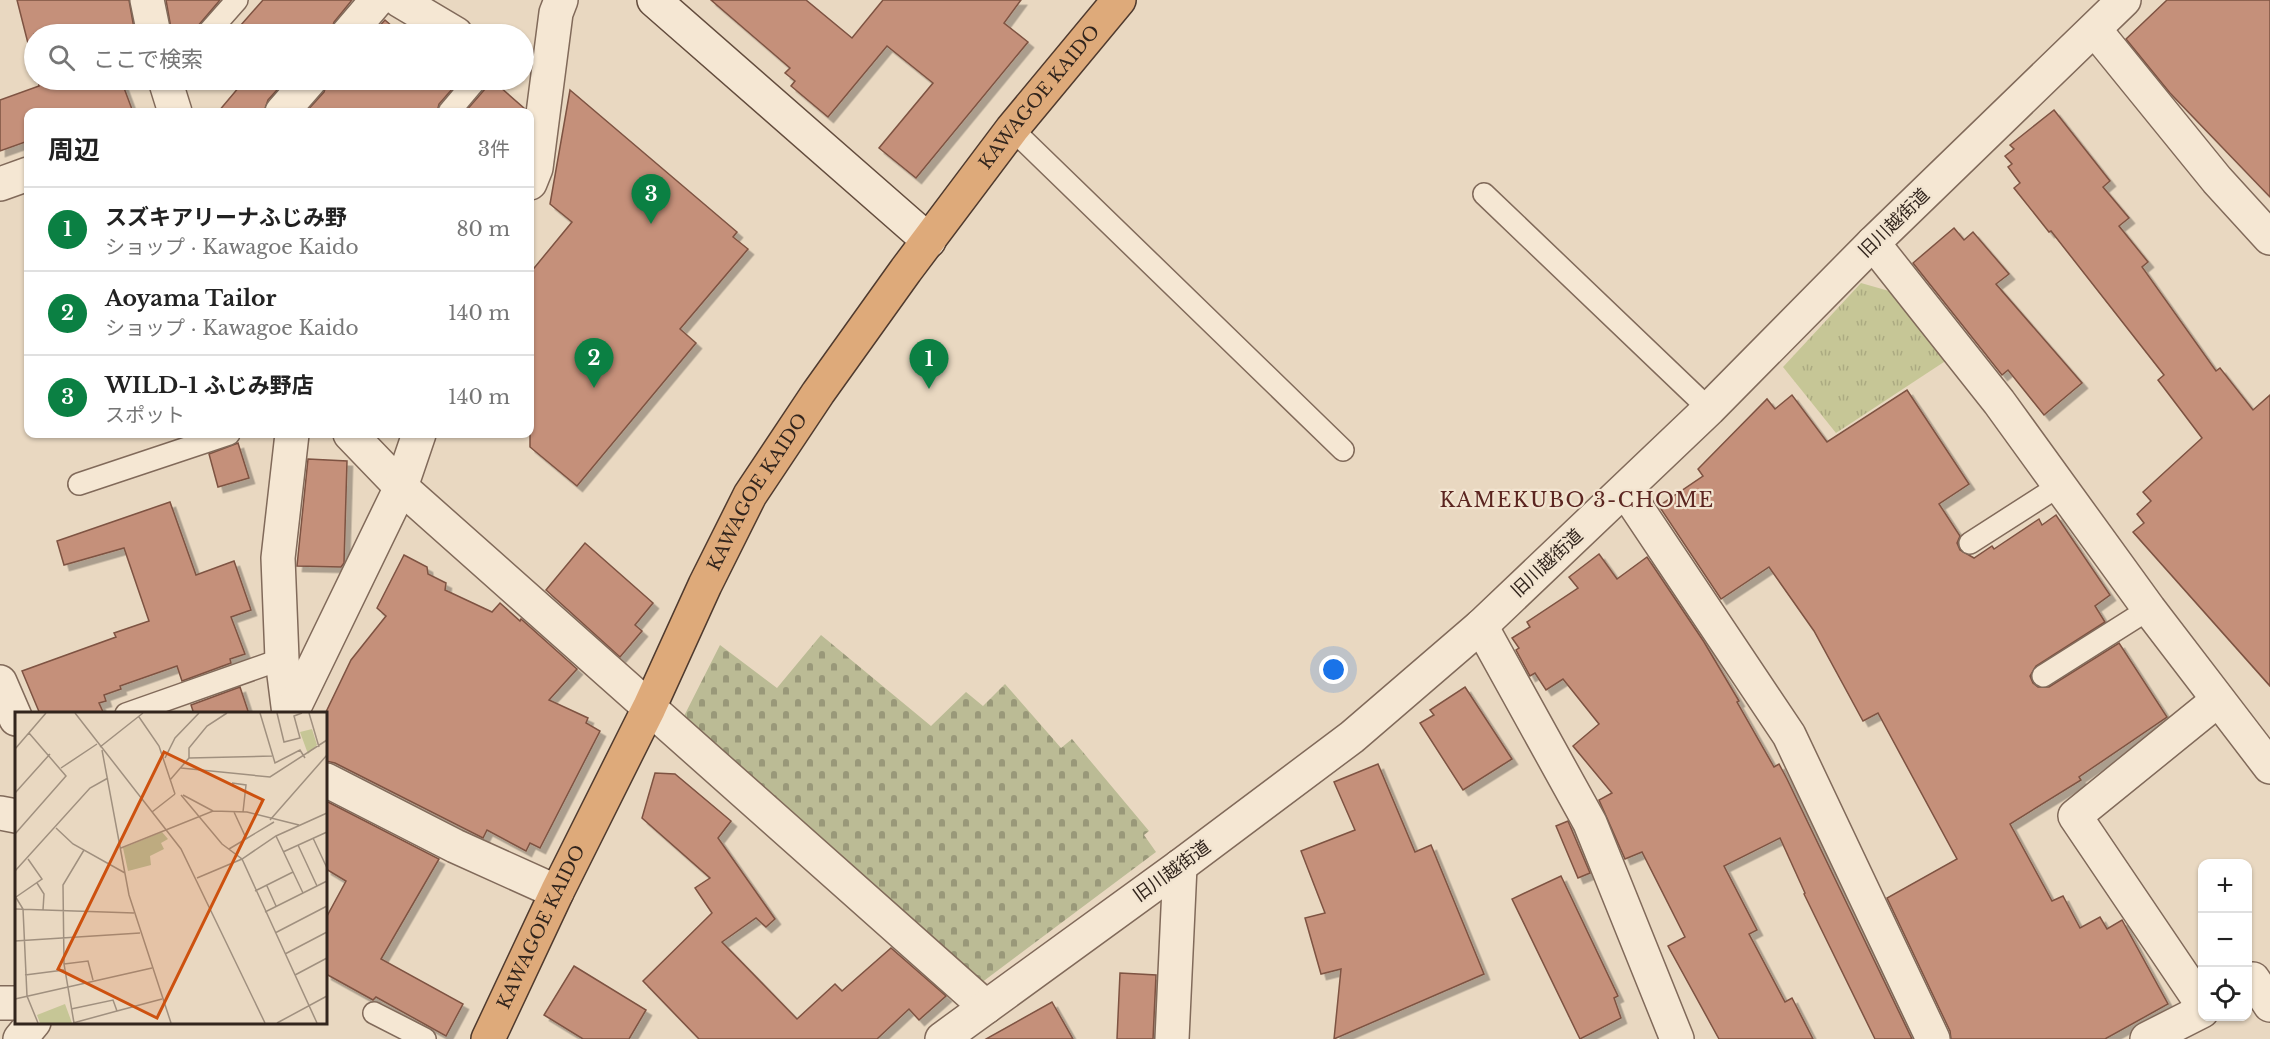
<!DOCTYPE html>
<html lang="ja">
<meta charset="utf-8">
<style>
body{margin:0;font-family:"Libre Baskerville","Noto Sans JP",serif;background:#f6f6f6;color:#222}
.controls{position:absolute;right:18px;bottom:18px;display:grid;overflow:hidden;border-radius:12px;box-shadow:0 2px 4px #0004}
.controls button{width:54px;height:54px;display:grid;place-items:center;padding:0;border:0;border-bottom:2px solid #e0e0e0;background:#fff;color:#222;font:30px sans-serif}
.you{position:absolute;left:1334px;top:670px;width:21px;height:21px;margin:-15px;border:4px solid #fff;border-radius:50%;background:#1a73e8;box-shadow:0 0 0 9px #1a73e833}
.badge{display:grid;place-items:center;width:39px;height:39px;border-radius:50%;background:#0b8043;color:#fff;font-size:20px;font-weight:700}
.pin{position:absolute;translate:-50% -50px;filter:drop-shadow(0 2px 3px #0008)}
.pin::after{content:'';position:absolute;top:32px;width:21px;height:18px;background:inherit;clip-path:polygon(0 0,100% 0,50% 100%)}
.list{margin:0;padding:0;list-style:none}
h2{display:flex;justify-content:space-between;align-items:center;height:78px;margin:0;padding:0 24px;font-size:26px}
h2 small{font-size:20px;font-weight:400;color:#767676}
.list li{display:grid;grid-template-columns:39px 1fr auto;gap:18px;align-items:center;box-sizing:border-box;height:84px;padding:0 24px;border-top:2px solid #e0e0e0}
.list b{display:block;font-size:22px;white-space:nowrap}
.list p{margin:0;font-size:20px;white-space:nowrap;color:#767676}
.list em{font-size:20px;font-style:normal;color:#767676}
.icon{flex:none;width:33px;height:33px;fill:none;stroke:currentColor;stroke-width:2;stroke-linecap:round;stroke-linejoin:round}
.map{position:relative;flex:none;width:2270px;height:1039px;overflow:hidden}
.search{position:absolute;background:#fff;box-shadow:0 2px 4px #0004;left:24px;top:24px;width:510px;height:66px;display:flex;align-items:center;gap:15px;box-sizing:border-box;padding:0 21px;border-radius:33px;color:#767676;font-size:22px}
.panel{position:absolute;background:#fff;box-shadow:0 2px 4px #0004;left:24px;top:108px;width:510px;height:330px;border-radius:12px}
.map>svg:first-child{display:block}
</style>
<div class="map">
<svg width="2270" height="1039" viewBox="0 0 2270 1039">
<defs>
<pattern id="cemetery-stones" width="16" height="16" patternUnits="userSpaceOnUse" patternTransform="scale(1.5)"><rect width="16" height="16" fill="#bbbb95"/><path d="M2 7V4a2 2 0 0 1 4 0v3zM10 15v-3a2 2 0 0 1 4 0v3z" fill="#999879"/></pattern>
<pattern id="park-tufts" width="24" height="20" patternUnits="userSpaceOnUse" patternTransform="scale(1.5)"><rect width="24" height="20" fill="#c6c696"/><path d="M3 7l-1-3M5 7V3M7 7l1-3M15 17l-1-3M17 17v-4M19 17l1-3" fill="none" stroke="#abaa81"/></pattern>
<filter id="shadow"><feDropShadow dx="5.5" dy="5.5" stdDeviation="0" flood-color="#0004"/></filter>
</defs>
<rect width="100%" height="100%" fill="#e9d8c1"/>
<path fill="url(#cemetery-stones)" d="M 821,635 L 931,726 L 966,692 L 983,706 L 1005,684 L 1061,748 L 1072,739 L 1149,831 L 1144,835 L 1156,852 L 981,983 L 681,722 L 720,645 L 777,688 Z"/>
<path fill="url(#park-tufts)" d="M 1861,283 L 1889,291 L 1947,360 L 1836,433 L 1783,367 Z"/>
<g fill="#c5907a" stroke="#7e5342" stroke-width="1.5" filter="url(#shadow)">
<path d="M 17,0 L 129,0 L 135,34 L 109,34 L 102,29 L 104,34 L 34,34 L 34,67 Z"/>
<path d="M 166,0 L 220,0 L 191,34 L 172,34 Z"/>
<path d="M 263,0 L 352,0 L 334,22 L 330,34 L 233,34 Z"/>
<path d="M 711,0 L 806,0 L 852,38 L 883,0 L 1021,0 L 1004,23 L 1028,42 L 916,178 L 879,148 L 933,83 L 887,46 L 828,117 L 791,86 L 795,81 L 785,73 L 790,68 Z"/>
<path d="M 2167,0 L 2270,0 L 2270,197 L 2170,93 L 2126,39 Z"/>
<path d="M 385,20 L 401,34 L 372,34 Z"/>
<path d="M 38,80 L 121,80 L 133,112 L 28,112 L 28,141 L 0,151 L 0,100 L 39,86 Z"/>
<path d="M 245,80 L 286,80 L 268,100 L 264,112 L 218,112 Z"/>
<path d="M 328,80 L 460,80 L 439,104 L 437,112 L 306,112 L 324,92 Z"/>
<path d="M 488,80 L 492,80 L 525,109 L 524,112 L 465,112 L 486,88 Z"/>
<path d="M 570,90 L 737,232 L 733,237 L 748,249 L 680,329 L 696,343 L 577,486 L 530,447 L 530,273 L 572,222 L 550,204 Z"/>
<path d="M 2054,110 L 2110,181 L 2103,187 L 2129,218 L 2119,226 L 2148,262 L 2142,267 L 2216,371 L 2220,368 L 2253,410 L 2270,395 L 2270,686 L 2133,532 L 2144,523 L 2137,514 L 2151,501 L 2143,492 L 2202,438 L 2158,380 L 2164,375 L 2051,231 L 2049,232 L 2014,188 L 2020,183 L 2008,167 L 2012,164 L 2005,156 L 2014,149 L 2010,145 Z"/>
<path d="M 1954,228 L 1964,240 L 1973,232 L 2009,274 L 1996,284 L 2082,383 L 2044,415 L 2008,370 L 2002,375 L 1913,263 Z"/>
<path d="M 1907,390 L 1969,484 L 1939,504 L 1960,536 L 1957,543 L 1960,550 L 1974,558 L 1992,546 L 1994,549 L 2039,519 L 2042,525 L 2056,515 L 2110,595 L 2095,606 L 2105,622 L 2036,666 L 2030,676 L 2033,683 L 2038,687 L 2049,687 L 2119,643 L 2167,717 L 2079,777 L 2081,780 L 2010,824 L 2052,901 L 2063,896 L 2080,928 L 2100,917 L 2107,929 L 2122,920 L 2168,1004 L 2105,1039 L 1951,1039 L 1950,1031 L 1887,898 L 1957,859 L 1878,713 L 1863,721 L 1814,631 L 1769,567 L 1721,599 L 1659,506 L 1703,476 L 1698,469 L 1767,399 L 1775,409 L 1792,395 L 1827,442 Z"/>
<path d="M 238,443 L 249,478 L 218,487 L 209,454 Z"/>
<path d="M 308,459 L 347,461 L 344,563 L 341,567 L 297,566 Z"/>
<path d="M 170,502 L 196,575 L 234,561 L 251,610 L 231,617 L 245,654 L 230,659 L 231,663 L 182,681 L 177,666 L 120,686 L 121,689 L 104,695 L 106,701 L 99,703 L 104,714 L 40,714 L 22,671 L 116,637 L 114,633 L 149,621 L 124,548 L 64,565 L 57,541 Z"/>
<path d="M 585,543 L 653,603 L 635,625 L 642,631 L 620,657 L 546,590 Z"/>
<path d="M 1599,554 L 1617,579 L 1647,557 L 1704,642 L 1739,701 L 1737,702 L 1774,767 L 1779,764 L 1787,779 L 1912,1039 L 1875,1039 L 1804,894 L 1805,893 L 1780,838 L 1724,866 L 1757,930 L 1749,934 L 1785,1002 L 1792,998 L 1813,1039 L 1719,1039 L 1668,946 L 1685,937 L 1642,852 L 1625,859 L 1599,800 L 1612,793 L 1573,746 L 1599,724 L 1563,679 L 1546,690 L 1535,673 L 1530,676 L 1516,650 L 1519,648 L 1512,638 L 1530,627 L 1527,622 L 1578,588 L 1569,577 Z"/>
<path d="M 404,555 L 427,567 L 428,574 L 446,583 L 445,590 L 492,612 L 500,603 L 520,621 L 521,619 L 577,669 L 549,700 L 588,718 L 586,723 L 600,731 L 540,848 L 530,843 L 526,851 L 487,830 L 483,838 L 335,763 L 326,761 L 326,712 L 351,660 L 386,616 L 377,608 Z"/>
<path d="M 240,687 L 249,714 L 194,714 L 191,705 Z"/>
<path d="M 1465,687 L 1512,759 L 1463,790 L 1420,723 L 1434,715 L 1430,710 Z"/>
<path d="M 1378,764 L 1415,852 L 1431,845 L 1484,974 L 1334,1039 L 1341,969 L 1321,974 L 1305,918 L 1325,913 L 1301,851 L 1355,830 L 1334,782 Z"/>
<path d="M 655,773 L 675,774 L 731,821 L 718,838 L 775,919 L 766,927 L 756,918 L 722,942 L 797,1019 L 835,984 L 842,991 L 891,948 L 946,996 L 919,1020 L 909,1009 L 877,1039 L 699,1039 L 643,981 L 712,913 L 695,888 L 710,878 L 642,818 Z"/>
<path d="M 326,801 L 439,859 L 381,959 L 463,1004 L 446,1036 L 376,997 L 373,1000 L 326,974 L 326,918 L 346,881 L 326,869 Z"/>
<path d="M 1568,821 L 1590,873 L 1578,878 L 1556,826 Z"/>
<path d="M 1561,876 L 1618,996 L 1614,998 L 1621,1018 L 1580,1039 L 1512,899 Z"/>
<path d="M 574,966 L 646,1010 L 629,1039 L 583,1039 L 544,1015 Z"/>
<path d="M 1120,973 L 1156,975 L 1153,1039 L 1117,1039 Z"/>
<path d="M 1052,1002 L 1073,1039 L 986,1039 Z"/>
</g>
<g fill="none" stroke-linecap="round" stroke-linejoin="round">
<defs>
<g id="service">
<path d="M 207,34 L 237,0"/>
<path d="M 449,112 L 476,80"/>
<path d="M 1012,129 L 1343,450"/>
<path d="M 1484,194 L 1709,409"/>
<path d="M 79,484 L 229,434"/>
<path d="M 1970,543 L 2059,486"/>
<path d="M 2043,676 L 2149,609"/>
<path d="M 126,714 L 282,659"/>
<path d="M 374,1013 L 425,1039"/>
</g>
<g id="minor">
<path d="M 147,0 L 154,34"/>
<path d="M 399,0 L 456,34"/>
<path d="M 2095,30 L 2217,180 L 2270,238"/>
<path d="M 348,34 L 377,0"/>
<path d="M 165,80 L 175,112"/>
<path d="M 282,112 L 310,80"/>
<path d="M 530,183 L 536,168 L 556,13 L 561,0"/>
<path d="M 0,184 L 28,174"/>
<path d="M 1873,243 L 1999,402 L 2149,609 L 2270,767"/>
<path d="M 350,434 L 401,487 L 986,1007"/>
<path d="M 1625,490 L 1789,735 L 1933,1039"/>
<path d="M 1481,626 L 1590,823 L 1677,1039"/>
<path d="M 0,682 L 16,719"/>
<path d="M 289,714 L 282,659 L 278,558 L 292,434"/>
<path d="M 291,714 L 401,487 L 419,434"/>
<path d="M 326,780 L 455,846 L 557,892"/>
<path d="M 0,813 L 16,816"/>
<path d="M 2253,979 L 2270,1005"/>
<path d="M 0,1003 L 16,1003"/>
<path d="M 2202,1004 L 2075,816 L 2218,700"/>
<path d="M 20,1039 L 34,1022"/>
<path d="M 1172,1039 L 1180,866"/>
<path d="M 2147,1039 L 2202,1011"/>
</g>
<path id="tertiary" d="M 942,1039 L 1180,866 L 1352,737 L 1481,626 L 1709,409 L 1873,243 L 2124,0"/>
<path id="secondary" d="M 654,0 L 929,241"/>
<g id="trunk">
<path id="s1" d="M 488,1039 L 557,892 L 649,708 L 705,585 L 750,495 L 818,393 L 906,270 L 1012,129 L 1119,0"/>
</g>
</defs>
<use href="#service" stroke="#816a5a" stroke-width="24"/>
<use href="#minor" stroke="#816a5a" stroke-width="36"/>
<use href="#tertiary" stroke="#816a5a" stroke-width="36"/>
<use href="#secondary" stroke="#634c3d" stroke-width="36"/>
<use href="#trunk" stroke="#4f3a2e" stroke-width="36"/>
<use href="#service" stroke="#f5e7d3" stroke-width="21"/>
<use href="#minor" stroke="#f5e7d3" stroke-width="33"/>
<use href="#tertiary" stroke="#f5e7d3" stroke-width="33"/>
<use href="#secondary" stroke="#f5e7d3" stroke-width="33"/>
<use href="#trunk" stroke="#deaa7a" stroke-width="33"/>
</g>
<g text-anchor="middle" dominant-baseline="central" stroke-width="4.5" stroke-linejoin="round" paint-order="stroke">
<g font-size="18" fill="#32251d" stroke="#f2e4d0">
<text stroke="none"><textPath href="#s1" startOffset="1096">KAWAGOE KAIDO</textPath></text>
<text transform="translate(1894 223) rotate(-44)">旧川越街道</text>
<text stroke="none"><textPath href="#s1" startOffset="610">KAWAGOE KAIDO</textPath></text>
<text transform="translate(1547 563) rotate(-43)">旧川越街道</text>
<text transform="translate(1172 871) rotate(-36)">旧川越街道</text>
<text stroke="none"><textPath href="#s1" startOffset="124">KAWAGOE KAIDO</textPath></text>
</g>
<g font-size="20" letter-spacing="1.5" fill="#5b2520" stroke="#f2e4d0">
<text x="1577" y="500">KAMEKUBO 3-CHOME</text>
</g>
</g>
<g transform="translate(15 712)">
<rect width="312" height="312" fill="#e9d8c1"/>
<path d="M 147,120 L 153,127 L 146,131 L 149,137 L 135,144 L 136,153 L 113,159 L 108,136 Z" fill="#bbbb95"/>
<path d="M 297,17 L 302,33 L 293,42 L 285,20 ZM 50,292 L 57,311 L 25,311 L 22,303 Z" fill="#c6c696"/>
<path fill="none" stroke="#a0907f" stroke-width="1.5" d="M 60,1 L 166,137 L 250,311M 245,1 L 260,51 L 285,38 L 290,46M 262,1 L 269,30 L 285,26 L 279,4 L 287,1M 294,1 L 304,35M 124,5 L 144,34 L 160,82M 85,35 L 128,1M 0,37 L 31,1M 87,38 L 114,183 L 156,311M 150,46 L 160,26 L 184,1M 174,46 L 257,44M 46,56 L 82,32M 166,56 L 255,65 L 312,28M 155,68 L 174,46 L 174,36 L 192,14 L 212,1M 217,71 L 231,73 L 228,100M 0,81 L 35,42M 166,83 L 207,132 L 227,147 L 302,311M 168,83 L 198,99M 137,100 L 160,82M 219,100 L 231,126M 255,108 L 312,43M 41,116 L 58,132 L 110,161M 0,122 L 51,64 L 14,21M 261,124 L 288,181M 298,126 L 312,156M 283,133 L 302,174M 106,136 L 198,99 L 232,100 L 284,113M 214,137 L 259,110M 268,140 L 312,120M 0,159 L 75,76 L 93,66M 182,166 L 227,147 L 261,124 L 312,101M 22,171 L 29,182 L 28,198M 252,174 L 261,194M 240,179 L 278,160M 0,184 L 8,197 L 12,284 L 23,311M 1,185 L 27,167 L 13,147M 0,197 L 119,201M 250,200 L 312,169M 260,221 L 312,194M 0,229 L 125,221M 270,242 L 312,220M 49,252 L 73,249 L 78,268M 10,263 L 49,258M 280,263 L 312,246M 0,287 L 137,256M 56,297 L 98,288 L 102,299 L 58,311M 102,299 L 147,287M 59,311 L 49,252 L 48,173 L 69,138M 262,311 L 312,284"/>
<path fill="#cd510f" fill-opacity="0.15" stroke="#cd510f" stroke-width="3" d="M 149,40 L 248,88 L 142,306 L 43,257 Z"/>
<rect width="312" height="312" fill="none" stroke="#32251d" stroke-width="3"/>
</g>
</svg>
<div class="controls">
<button>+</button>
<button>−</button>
<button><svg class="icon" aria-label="locate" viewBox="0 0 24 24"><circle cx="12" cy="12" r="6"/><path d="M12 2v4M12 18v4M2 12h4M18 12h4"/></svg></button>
</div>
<div class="you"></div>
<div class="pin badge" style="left:929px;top:389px">1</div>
<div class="pin badge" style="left:594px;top:388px">2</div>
<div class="pin badge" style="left:651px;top:224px">3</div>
<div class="search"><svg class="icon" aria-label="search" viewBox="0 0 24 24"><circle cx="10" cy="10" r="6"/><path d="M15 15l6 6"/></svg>ここで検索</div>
<section class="panel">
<h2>周辺<small>3件</small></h2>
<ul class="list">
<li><span class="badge">1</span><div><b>スズキアリーナふじみ野</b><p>ショップ · Kawagoe Kaido</p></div><em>80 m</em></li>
<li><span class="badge">2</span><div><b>Aoyama Tailor</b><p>ショップ · Kawagoe Kaido</p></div><em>140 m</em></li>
<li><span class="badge">3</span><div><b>WILD-1 ふじみ野店</b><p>スポット</p></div><em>140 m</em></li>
</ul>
</section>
</div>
